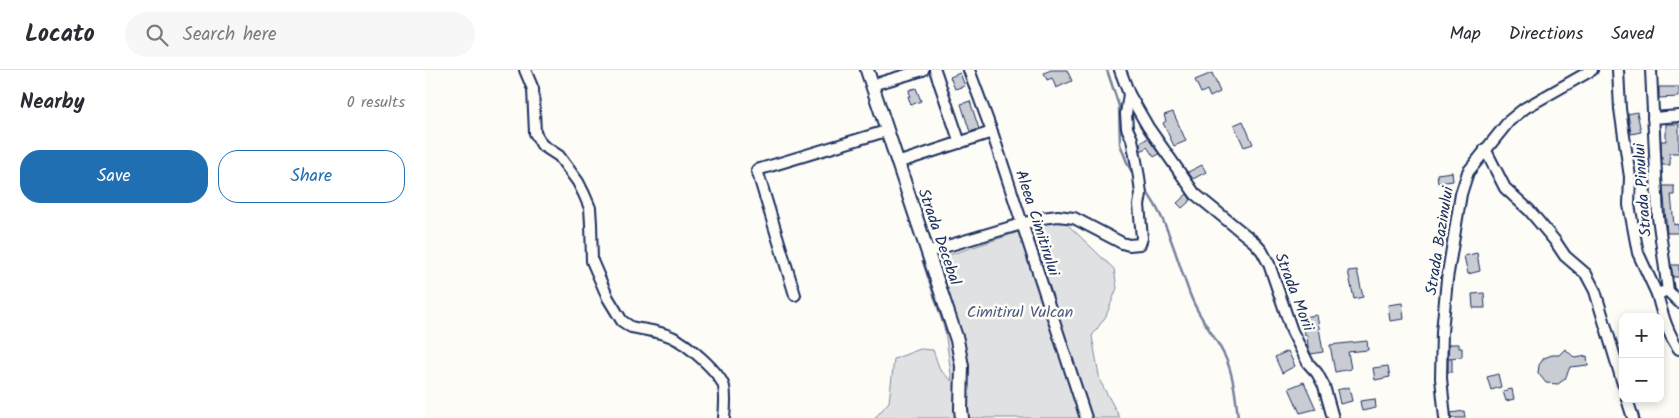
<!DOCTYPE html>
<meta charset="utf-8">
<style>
body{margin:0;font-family:Kalam,sans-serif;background:#f7f7f7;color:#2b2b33}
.controls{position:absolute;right:15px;bottom:15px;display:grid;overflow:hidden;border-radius:10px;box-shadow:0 2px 8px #0003}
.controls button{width:45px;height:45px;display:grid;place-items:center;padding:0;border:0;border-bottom:1px solid #e1e1e2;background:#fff;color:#2b2b33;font:25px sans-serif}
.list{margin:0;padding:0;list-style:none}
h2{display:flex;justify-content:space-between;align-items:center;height:65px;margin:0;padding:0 20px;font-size:21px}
h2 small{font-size:16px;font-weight:400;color:#7c7c81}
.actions{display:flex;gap:10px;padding:15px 20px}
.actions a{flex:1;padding:11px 0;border:1px solid #1f6fb2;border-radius:20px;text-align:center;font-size:18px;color:#1f6fb2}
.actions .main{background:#1f6fb2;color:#fff}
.icon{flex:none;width:28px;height:28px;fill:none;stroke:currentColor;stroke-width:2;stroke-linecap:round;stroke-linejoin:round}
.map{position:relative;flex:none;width:1254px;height:348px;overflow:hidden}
header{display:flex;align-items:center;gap:30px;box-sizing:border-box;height:70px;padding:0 25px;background:#fff;border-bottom:1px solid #e1e1e2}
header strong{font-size:24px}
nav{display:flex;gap:28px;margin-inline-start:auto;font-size:18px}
.search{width:350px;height:45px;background:#f7f7f7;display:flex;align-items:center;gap:12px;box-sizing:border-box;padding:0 18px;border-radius:28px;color:#7c7c81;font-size:19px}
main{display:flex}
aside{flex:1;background:#fff}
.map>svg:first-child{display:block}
</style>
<header>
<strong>Locato</strong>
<div class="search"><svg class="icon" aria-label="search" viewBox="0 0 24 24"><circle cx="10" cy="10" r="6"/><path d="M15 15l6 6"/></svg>Search here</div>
<nav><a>Map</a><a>Directions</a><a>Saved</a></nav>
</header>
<main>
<aside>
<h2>Nearby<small>0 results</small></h2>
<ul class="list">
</ul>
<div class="actions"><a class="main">Save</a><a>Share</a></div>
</aside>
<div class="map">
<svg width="1254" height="348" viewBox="0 0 1254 348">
<rect width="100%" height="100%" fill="#fdfcf7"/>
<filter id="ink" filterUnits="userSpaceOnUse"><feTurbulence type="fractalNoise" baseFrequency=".02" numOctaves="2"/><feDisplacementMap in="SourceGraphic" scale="10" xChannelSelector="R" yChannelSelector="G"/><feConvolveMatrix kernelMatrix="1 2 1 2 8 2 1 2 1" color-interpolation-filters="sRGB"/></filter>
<g filter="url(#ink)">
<path fill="#e0e1e3" stroke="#7e88a0" d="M 633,149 L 641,153 L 689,199 L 692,218 L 681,246 L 667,266 L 675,311 L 695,348 L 450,348 L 464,332 L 469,289 L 495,279 L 508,280 L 515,300 L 527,311 L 520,261 L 497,191 L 512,189 Z"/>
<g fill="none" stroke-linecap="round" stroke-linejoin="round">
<g stroke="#76819c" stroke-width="2.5">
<path d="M 682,0 L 694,36 L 695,74 L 703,95 L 709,106"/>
<path d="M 719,118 C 743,149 752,191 766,227 C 775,250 793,269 802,291 C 809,309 811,329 813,348"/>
</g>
</g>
<g fill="#c9ccd3" stroke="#1b2f5e">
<path d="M 626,0 L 642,0 L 647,11 L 631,18 L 627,8 L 622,10 L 619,3 Z"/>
<path d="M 535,3 L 540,16 L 530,19 L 525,7 Z"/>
<path d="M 787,3 L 795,22 L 785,27 L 782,20 L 776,23 L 770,10 Z"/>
<path d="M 1234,17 L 1254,17 L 1254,27 L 1234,28 Z"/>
<path d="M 491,18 L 496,31 L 486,35 L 483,26 L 485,26 L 484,20 Z"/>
<path d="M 545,31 L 554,59 L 545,62 L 536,34 Z"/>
<path d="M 748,42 L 761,71 L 749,76 L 738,53 L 741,51 L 739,45 Z"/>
<path d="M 1212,42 L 1216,62 L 1206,64 L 1203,44 Z"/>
<path d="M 818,51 L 828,74 L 819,77 L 809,55 Z"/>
<path d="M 1241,54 L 1254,54 L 1254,83 L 1245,83 L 1245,95 L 1237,95 L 1236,71 L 1241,71 Z"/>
<path d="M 723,68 L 734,84 L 729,87 L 722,77 L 716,81 L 715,73 Z"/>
<path d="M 777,95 L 781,102 L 768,109 L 763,102 Z"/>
<path d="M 1027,102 L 1028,111 L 1013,113 L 1012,104 Z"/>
<path d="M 1238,116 L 1249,116 L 1249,125 L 1246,125 L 1249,155 L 1253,154 L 1254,163 L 1242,163 Z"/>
<path d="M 762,124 L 766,130 L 757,138 L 752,133 Z"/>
<path d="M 1052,183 L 1055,201 L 1043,204 L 1039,186 Z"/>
<path d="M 1246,195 L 1254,195 L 1254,207 L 1248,207 Z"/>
<path d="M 932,200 L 938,227 L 929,229 L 923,201 Z"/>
<path d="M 1059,223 L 1060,238 L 1048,238 L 1047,224 Z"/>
<path d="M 977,233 L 979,249 L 965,251 L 963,235 Z"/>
<path d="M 892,245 L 898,282 L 886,284 L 883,278 L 882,265 L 880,265 L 877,247 Z"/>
<path d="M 942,271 L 943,280 L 923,282 L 926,299 L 910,302 L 905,275 Z"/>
<path d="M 1024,274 L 1034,274 L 1034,278 L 1037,278 L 1037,287 L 1023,288 Z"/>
<path d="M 1140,279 L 1150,288 L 1162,286 L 1163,295 L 1145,297 L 1140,309 L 1133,314 L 1121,313 L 1113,303 L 1114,295 L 1119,288 L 1127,285 L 1134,285 Z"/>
<path d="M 863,281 L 870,296 L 857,303 L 850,287 Z"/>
<rect x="1023" y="289" width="4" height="13"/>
<path d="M 963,296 L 965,307 L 950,310 L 948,298 Z"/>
<path d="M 1073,304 L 1076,317 L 1066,320 L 1062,307 Z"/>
<path d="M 879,312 L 891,339 L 875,343 L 864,318 Z"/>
<path d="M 924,317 L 927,331 L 915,334 L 912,320 Z"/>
<path d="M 1087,319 L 1089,329 L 1081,331 L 1078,321 Z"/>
<path d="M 950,329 L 951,338 L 937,341 L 935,331 Z"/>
<path d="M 1039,341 L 1040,348 L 1027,348 L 1026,343 Z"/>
</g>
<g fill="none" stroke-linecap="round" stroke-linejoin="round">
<defs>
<g id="minor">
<path d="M 100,0 L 108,19 L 110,63 L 117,75 L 134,86 L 153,112 L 159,124 L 165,138 L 166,154 L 167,191 L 183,228 L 197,251 L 206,257 C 219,260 234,261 247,267 C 261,273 295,302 299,317 C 301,327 300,338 299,348"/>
<path d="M 510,0 L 535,73"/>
<path d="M 544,0 L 567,62"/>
<path d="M 695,0 L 704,24 L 723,57 L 770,124 L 829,172 L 837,181 L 844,194 L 867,261 L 883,293 L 892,303 L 899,316 L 908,348"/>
<path d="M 1193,0 L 1195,39 L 1205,107 L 1204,135 L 1213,183 L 1232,224"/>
<path d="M 1226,0 L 1233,147 L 1243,221 L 1254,232"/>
<path d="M 447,15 L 498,0"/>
<path d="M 1228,48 L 1254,46"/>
<path d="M 1060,79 L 1080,118 L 1104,140 L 1130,171 L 1140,186 L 1161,204 L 1170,221 L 1198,314"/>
<path d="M 472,93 L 567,62 L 661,348"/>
<path d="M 502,182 L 617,148 L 633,146 L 649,148 L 697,173 L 704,175 L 715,174 L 717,168 L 714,135 L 716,124 L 714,107 L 707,69 L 702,58 L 701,44 L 704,24"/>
<path d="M 1238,222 L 1232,224 C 1237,243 1242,263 1254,279"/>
<path d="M 370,225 L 332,100 L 461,61"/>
<path d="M 1202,329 L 1208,348"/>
<path d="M 1020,348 L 1016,308 L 1017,262 L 1022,209 L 1036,124 L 1043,102 L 1084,51 L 1100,38 L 1167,0"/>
</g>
<path id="tertiary" d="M 442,0 L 532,270 L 537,296 L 536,339 L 537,348"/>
</defs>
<use href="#minor" stroke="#1b2f5e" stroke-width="14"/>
<use href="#tertiary" stroke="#1b2f5e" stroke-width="16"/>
<use href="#minor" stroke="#fdfcf7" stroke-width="10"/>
<use href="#tertiary" stroke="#fdfcf7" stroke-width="12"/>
</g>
</g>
<g text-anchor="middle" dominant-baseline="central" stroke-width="5" stroke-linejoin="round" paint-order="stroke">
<g font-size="16" fill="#1b2f5e" stroke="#fdfcf7">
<text transform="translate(1218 120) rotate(-94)">Strada Pinului</text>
<text transform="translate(612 153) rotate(72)">Aleea Cimitirului</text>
<text transform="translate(514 167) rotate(71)">Strada Decebal</text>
<text transform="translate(1015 171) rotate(-81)">Strada Bazinului</text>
<text transform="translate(869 222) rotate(69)">Strada Morii</text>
</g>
<g font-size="16" fill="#4c5c7f" stroke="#fdfcf7">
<text x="595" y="242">Cimitirul Vulcan</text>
</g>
</g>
</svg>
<div class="controls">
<button>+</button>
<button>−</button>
</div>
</div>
</main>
